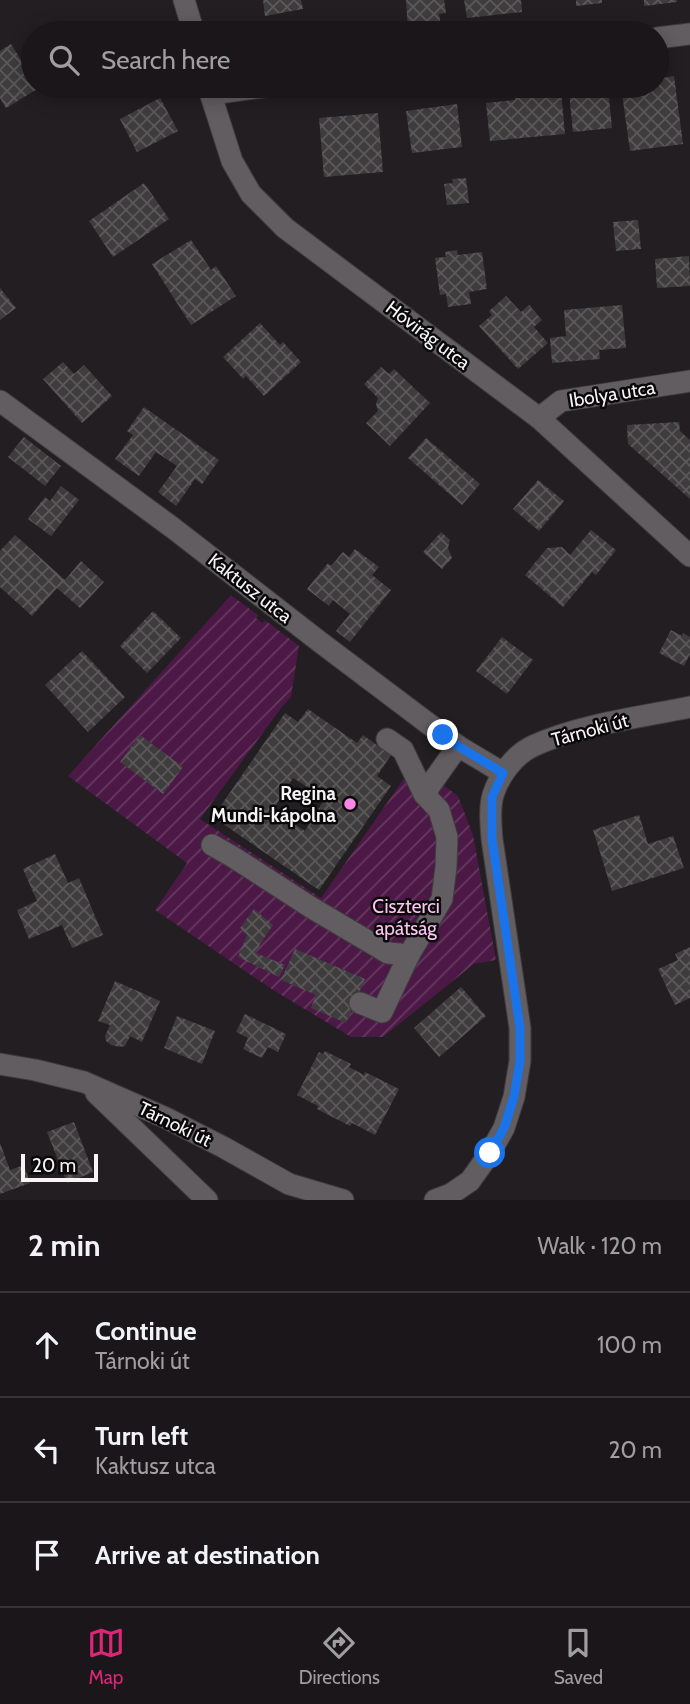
<!DOCTYPE html>
<meta charset="utf-8">
<style>
body{margin:0;font-family:Cabin,sans-serif;background:#231f22;color:#f1f3f6}
.scale{position:absolute;left:21px;bottom:18px;width:77px;box-sizing:border-box;padding-left:7px;border:4px solid #f6f4f5;border-top:0;font-size:19px;line-height:24px;white-space:nowrap;color:#f6f4f5;-webkit-text-stroke:5px #0a090a;paint-order:stroke}
.stop{position:absolute;width:21px;height:21px;margin:-16px;border:5px solid #1a73e8;border-radius:50%;background:#fff}
.stop.end{background:#1a73e8;border-color:#fff;box-shadow:0 2px 7px #0008}
.list{margin:0;padding:0;list-style:none}
h2{display:flex;justify-content:space-between;align-items:center;height:91px;margin:0;padding:0 28px;font-size:30px}
h2 small{font-size:23px;font-weight:400;color:#9f9fa2}
.list li{display:grid;grid-template-columns:46px 1fr auto;gap:21px;align-items:center;box-sizing:border-box;height:105px;padding:0 28px;border-top:2px solid #383538}
.list b{display:block;font-size:26px;white-space:nowrap}
.list p{margin:0;font-size:23px;white-space:nowrap;color:#9f9fa2}
.list em{font-size:23px;font-style:normal;color:#9f9fa2}
.icon{flex:none;width:38px;height:38px;fill:none;stroke:currentColor;stroke-width:2;stroke-linecap:round;stroke-linejoin:round}
.map{position:relative;flex:none;width:690px;height:1200px;overflow:hidden}
.search{position:absolute;background:#1a1619;box-shadow:0 4px 18px #0003;left:21px;right:21px;top:21px;height:77px;display:flex;align-items:center;gap:18px;box-sizing:border-box;padding:0 24px;border-radius:38px;color:#9f9fa2;font-size:26px}
.sheet{height:406px;background:#1a1619}
nav{display:flex;justify-content:space-around;align-items:center;box-sizing:border-box;height:98px;border-top:2px solid #383538;background:#1a1619;font-size:19px;color:#9f9fa2}
nav a{display:grid;justify-items:center;gap:4px}
nav .on{color:#db2777}
.map>svg:first-child{display:block}
</style>
<div class="map">
<svg width="690" height="1200" viewBox="0 0 690 1200">
<defs>
<pattern id="garden-furrows" width="10" height="10" patternUnits="userSpaceOnUse" patternTransform="scale(1.75)"><rect width="10" height="10" fill="#4c1846"/><path d="M-1 1l2-2M0 10L10 0M9 11l2-2" fill="none" stroke="#663a61"/></pattern>
<pattern id="building-cross-hatch" width="8" height="8" patternUnits="userSpaceOnUse" patternTransform="scale(1.75)"><rect width="8" height="8" fill="#3f3c3e"/><path d="M0 0l8 8M0 8l8-8" fill="none" stroke="#5b595a"/></pattern>
</defs>
<rect width="100%" height="100%" fill="#221e21"/>
<path fill="url(#garden-furrows)" d="M 231,595 L 258,615 L 256,618 L 262,623 L 265,620 L 299,646 L 291,697 L 281,708 L 200,819 L 321,898 L 414,764 L 458,796 L 473,835 L 496,960 L 474,964 L 383,1037 L 351,1037 L 273,990 L 155,910 L 187,863 L 68,776 Z"/>
<g fill="url(#building-cross-hatch)" fill-rule="evenodd">
<path d="M 263,0 L 301,0 L 303,9 L 265,16 Z"/>
<path d="M 406,0 L 444,0 L 446,13 L 439,14 L 441,26 L 408,29 Z"/>
<path d="M 464,0 L 521,0 L 522,12 L 467,18 Z"/>
<path d="M 576,0 L 602,0 L 602,3 L 576,6 Z"/>
<path d="M 644,0 L 677,0 L 677,2 L 644,6 Z"/>
<path d="M 11,44 L 33,79 L 33,86 L 37,86 L 39,88 L 6,108 L 0,98 L 0,51 Z"/>
<path d="M 674,76 L 683,144 L 630,151 L 621,86 L 657,86 L 657,79 Z"/>
<path d="M 608,88 L 612,128 L 573,132 L 569,92 Z"/>
<path d="M 561,92 L 565,134 L 490,141 L 486,103 L 515,100 L 515,96 Z"/>
<path d="M 160,98 L 178,131 L 137,152 L 120,119 Z"/>
<path d="M 457,104 L 462,147 L 412,153 L 406,111 Z"/>
<path d="M 378,113 L 383,172 L 324,177 L 319,118 Z"/>
<path d="M 466,178 L 469,203 L 447,205 L 444,184 L 453,183 L 452,179 Z"/>
<path d="M 144,183 L 169,219 L 113,257 L 89,221 Z"/>
<path d="M 638,220 L 641,249 L 616,251 L 613,222 Z"/>
<path d="M 191,240 L 211,270 L 216,266 L 236,296 L 191,325 L 152,264 Z"/>
<path d="M 457,250 L 458,255 L 482,252 L 487,289 L 469,292 L 471,304 L 448,307 L 446,294 L 440,295 L 435,258 L 446,257 L 445,252 Z"/>
<path d="M 689,256 L 690,286 L 657,288 L 655,259 Z"/>
<path d="M 0,288 L 16,308 L 0,320 Z"/>
<path d="M 506,296 L 521,312 L 529,305 L 542,320 L 534,327 L 548,343 L 518,369 L 479,326 L 492,315 L 489,311 Z"/>
<path d="M 622,305 L 626,348 L 599,350 L 600,359 L 552,363 L 550,338 L 566,336 L 564,310 Z"/>
<path d="M 260,323 L 280,345 L 283,342 L 301,362 L 264,396 L 246,376 L 243,379 L 223,357 Z"/>
<path d="M 63,362 L 74,374 L 84,365 L 112,396 L 82,423 L 43,379 Z"/>
<path d="M 381,367 L 389,374 L 394,369 L 430,403 L 390,446 L 366,423 L 378,411 L 376,404 L 378,398 L 364,384 Z"/>
<path d="M 144,407 L 219,460 L 202,484 L 195,479 L 176,506 L 158,492 L 177,466 L 156,452 L 139,476 L 115,459 L 133,435 L 127,431 Z"/>
<path d="M 679,422 L 680,431 L 690,440 L 690,499 L 628,444 L 627,425 Z"/>
<path d="M 24,437 L 61,466 L 45,486 L 8,457 Z"/>
<path d="M 426,438 L 480,484 L 462,505 L 408,458 Z"/>
<path d="M 538,480 L 564,501 L 539,531 L 513,509 Z"/>
<path d="M 61,486 L 79,500 L 51,536 L 28,519 L 45,497 L 50,501 Z"/>
<path d="M 591,530 L 616,550 L 596,575 L 592,572 L 563,607 L 525,575 L 547,548 L 562,547 L 570,555 Z"/>
<path d="M 441,532 L 450,540 L 448,548 L 452,558 L 442,569 L 423,552 Z"/>
<path d="M 15,535 L 65,580 L 81,561 L 104,582 L 80,608 L 57,588 L 32,616 L 0,587 L 0,551 Z"/>
<path d="M 355,549 L 379,567 L 372,575 L 391,590 L 350,642 L 336,631 L 350,614 L 333,600 L 329,606 L 307,589 L 328,563 L 331,566 L 343,552 L 349,557 Z"/>
<path d="M 153,611 L 181,638 L 147,673 L 120,646 Z"/>
<path d="M 671,630 L 682,636 L 683,633 L 690,637 L 690,654 L 684,666 L 659,653 Z"/>
<path d="M 502,637 L 533,660 L 507,694 L 476,671 Z"/>
<path d="M 82,651 L 125,697 L 88,732 L 45,685 Z"/>
<path d="M 308,709 L 357,743 L 363,735 L 391,755 L 377,776 L 391,786 L 319,890 L 213,817 L 285,713 L 298,722 ZM 293,778 L 325,798 L 305,831 L 273,810 Z"/>
<path d="M 140,735 L 183,767 L 163,794 L 120,762 Z"/>
<path d="M 639,815 L 648,844 L 673,836 L 684,868 L 612,891 L 593,830 Z"/>
<path d="M 55,854 L 68,883 L 79,878 L 103,935 L 72,948 L 62,925 L 29,939 L 17,910 L 37,901 L 23,869 Z"/>
<path d="M 254,909 L 273,925 L 260,944 L 256,953 L 285,965 L 279,977 L 238,957 L 247,935 L 240,928 Z"/>
<path d="M 690,947 L 690,998 L 675,1005 L 658,969 L 678,960 L 675,954 Z"/>
<path d="M 295,949 L 365,979 L 346,1023 L 311,1008 L 316,995 L 281,980 Z"/>
<path d="M 115,981 L 160,1001 L 142,1042 L 130,1036 L 125,1046 L 120,1047 L 111,1045 L 106,1041 L 105,1036 L 110,1025 L 98,1021 Z"/>
<path d="M 461,987 L 486,1016 L 439,1057 L 414,1028 Z"/>
<path d="M 245,1014 L 286,1034 L 278,1052 L 268,1047 L 262,1058 L 243,1049 L 248,1038 L 236,1032 Z"/>
<path d="M 177,1016 L 215,1031 L 202,1064 L 164,1048 Z"/>
<path d="M 325,1051 L 351,1064 L 349,1067 L 364,1075 L 365,1072 L 399,1089 L 375,1135 L 352,1123 L 350,1126 L 317,1109 L 318,1106 L 297,1095 L 319,1052 L 323,1054 Z"/>
<path d="M 74,1122 L 93,1172 L 67,1183 L 47,1132 Z"/>
<path d="M 0,1143 L 10,1170 L 24,1165 L 30,1183 L 0,1194 Z"/>
</g>
<g fill="none" stroke-linecap="round" stroke-linejoin="round">
<defs>
<g id="minor">
<path d="M 184,0 L 194,33"/>
<path d="M 657,38 L 690,34"/>
<path d="M 208,86 L 232,161 L 251,194 L 285,228 L 539,418 L 690,556"/>
<path d="M 211,94 L 271,86"/>
<path d="M 0,401 L 173,528 L 320,642 L 458,746 L 503,773"/>
<path d="M 539,418 L 561,401 L 690,381"/>
<path d="M 387,739 L 403,750 L 424,794"/>
<path d="M 212,845 L 233,857 L 312,908 L 388,953 L 409,955 L 442,899 L 446,867 L 447,837 L 439,810 L 424,794 L 458,746"/>
<path d="M 360,1003 L 382,1012 L 409,955"/>
<path d="M 0,1064 L 35,1070 L 84,1082 L 166,1118 L 223,1147 L 289,1184 L 343,1200"/>
<path d="M 96,1093 L 207,1200"/>
<path d="M 435,1200 L 451,1194 L 470,1181 L 490,1153 L 504,1128 L 514,1097 L 520,1061 L 520,1028 L 492,839 C 491,825 489,809 493,795 C 499,776 514,755 533,746 C 578,725 641,717 690,707"/>
</g>
</defs>
<use href="#minor" stroke="#3f3c3e" stroke-width="23"/>
<use href="#minor" stroke="#615d61" stroke-width="21"/>
</g>
<g fill="none" stroke-linecap="round" stroke-linejoin="round">
<path stroke="#1a73e8" stroke-width="9" d="M 443,735 L 458,746 L 503,773 L 492,797 L 492,839 L 520,1028 L 520,1061 L 514,1097 L 504,1128 L 490,1153"/>
</g>
<circle fill="#f987e8" stroke="#0a090a" stroke-width="2.5" cx="350" cy="804" r="7"/>
<g text-anchor="middle" dominant-baseline="central" stroke-width="5" stroke-linejoin="round" paint-order="stroke">
<g font-size="19" fill="#f6f4f5" stroke="#0a090a">
<text transform="translate(428 335) rotate(37)">Hóvirág utca</text>
<text transform="translate(612 394) rotate(-9)">Ibolya utca</text>
<text transform="translate(250 588) rotate(38)">Kaktusz utca</text>
<text transform="translate(590 730) rotate(-15)">Tárnoki út</text>
<text transform="translate(175 1124) rotate(26)">Tárnoki út</text>
</g>
<g font-size="19" font-weight="bold" fill="#f6f4f5" stroke="#0a090a" text-anchor="end">
<text x="336" y="793">Regina<tspan x="336" dy="22">Mundi-kápolna</tspan></text>
</g>
<g font-size="19" fill="#fdc2f2" stroke="#0a090a">
<text x="406" y="906">Ciszterci<tspan x="406" dy="22">apátság</tspan></text>
</g>
</g>
</svg>
<div class="scale">20 m</div>
<div class="stop" style="left:490px;top:1153px"></div>
<div class="stop end" style="left:443px;top:735px"></div>
<div class="search"><svg class="icon" aria-label="search" viewBox="0 0 24 24"><circle cx="10" cy="10" r="6"/><path d="M15 15l6 6"/></svg>Search here</div>
</div>
<section class="sheet">
<h2>2 min<small>Walk · 120 m</small></h2>
<ul class="list">
<li><svg class="icon" aria-label="ahead" viewBox="0 0 24 24"><path d="M12 20V5M6 11l6-6 6 6"/></svg><div><b>Continue</b><p>Tárnoki út</p></div><em>100 m</em></li>
<li><svg class="icon" aria-label="left" viewBox="0 0 24 24"><path d="M17 20v-9H6M10 6l-5 5 5 5"/></svg><div><b>Turn left</b><p>Kaktusz utca</p></div><em>20 m</em></li>
<li><svg class="icon" aria-label="arrive" viewBox="0 0 24 24"><path d="M6 21V4h12l-3 4 3 4H6"/></svg><div><b>Arrive at destination</b></div></li>
</ul>
</section>
<nav>
<a class="on"><svg class="icon" aria-label="map" viewBox="0 0 24 24"><path d="M3 6l6-2 6 2 6-2v14l-6 2-6-2-6 2zM9 4v14M15 6v14"/></svg>Map</a>
<a><svg class="icon" aria-label="directions" viewBox="0 0 24 24"><path d="M12 3l9 9-9 9-9-9zM9 14v-3h6M13 9l2 2-2 2"/></svg>Directions</a>
<a><svg class="icon" aria-label="saved" viewBox="0 0 24 24"><path d="M7 4h10v16l-5-4-5 4z"/></svg>Saved</a>
</nav>
